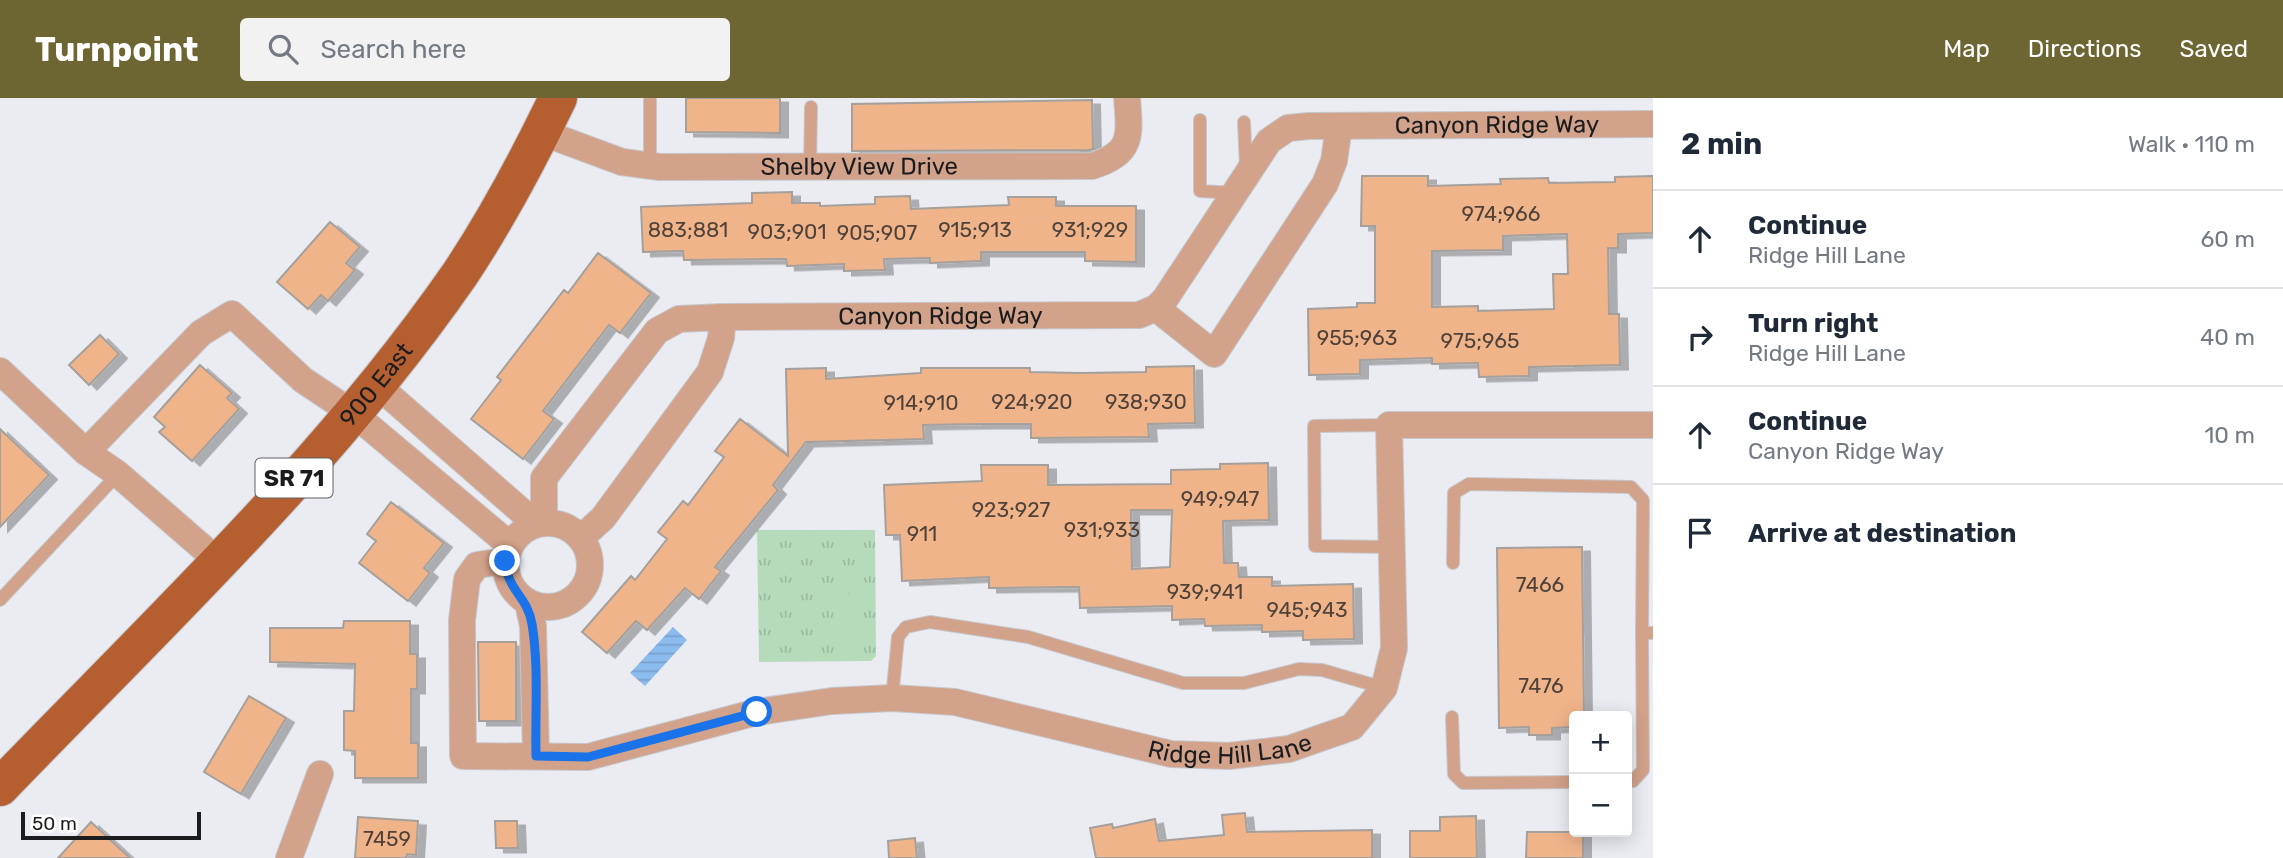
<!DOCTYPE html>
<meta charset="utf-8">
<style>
body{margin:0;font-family:Rubik,sans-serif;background:#f2f2f3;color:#1f2937}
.controls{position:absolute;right:21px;bottom:21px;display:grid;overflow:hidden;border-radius:7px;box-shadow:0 4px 18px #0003}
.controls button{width:63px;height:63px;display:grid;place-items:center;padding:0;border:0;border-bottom:2px solid #e0e1e3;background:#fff;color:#1f2937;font:35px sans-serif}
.scale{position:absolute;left:21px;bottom:18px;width:180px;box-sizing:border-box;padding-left:7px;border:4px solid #1c1c1e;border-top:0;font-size:19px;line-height:24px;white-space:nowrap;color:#1c1c1e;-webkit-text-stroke:5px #fff;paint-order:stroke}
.stop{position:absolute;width:21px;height:21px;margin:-16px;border:5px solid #1a73e8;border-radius:50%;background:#fff}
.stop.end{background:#1a73e8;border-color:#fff;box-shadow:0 2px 7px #0008}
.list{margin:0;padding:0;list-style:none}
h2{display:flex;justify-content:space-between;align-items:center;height:91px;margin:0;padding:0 28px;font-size:30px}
h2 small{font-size:23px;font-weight:400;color:#747a83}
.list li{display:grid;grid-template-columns:46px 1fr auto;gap:21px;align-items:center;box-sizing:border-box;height:98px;padding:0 28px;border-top:2px solid #e0e1e3}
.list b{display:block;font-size:26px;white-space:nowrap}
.list p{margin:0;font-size:23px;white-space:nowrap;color:#747a83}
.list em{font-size:23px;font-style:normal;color:#747a83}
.icon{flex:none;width:38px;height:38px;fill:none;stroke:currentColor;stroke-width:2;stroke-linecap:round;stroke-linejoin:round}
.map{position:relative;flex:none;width:1653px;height:760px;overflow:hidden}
header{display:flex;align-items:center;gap:42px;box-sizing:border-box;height:98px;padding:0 35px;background:#6d6532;color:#fff}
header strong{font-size:33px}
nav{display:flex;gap:38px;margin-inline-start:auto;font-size:24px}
.search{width:490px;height:63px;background:#f2f2f3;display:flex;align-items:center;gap:18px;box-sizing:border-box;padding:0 24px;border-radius:7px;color:#747a83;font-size:26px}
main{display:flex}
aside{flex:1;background:#fff}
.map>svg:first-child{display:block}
</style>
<header>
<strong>Turnpoint</strong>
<div class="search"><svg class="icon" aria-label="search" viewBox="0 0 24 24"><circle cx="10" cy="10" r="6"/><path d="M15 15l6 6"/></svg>Search here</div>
<nav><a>Map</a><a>Directions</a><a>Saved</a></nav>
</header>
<main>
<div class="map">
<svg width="1653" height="760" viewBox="0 0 1653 760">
<defs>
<pattern id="park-tufts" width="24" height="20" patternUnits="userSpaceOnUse" patternTransform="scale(1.75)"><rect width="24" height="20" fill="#b5dbbb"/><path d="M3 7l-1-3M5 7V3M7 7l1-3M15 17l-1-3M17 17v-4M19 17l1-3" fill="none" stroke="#9bbba0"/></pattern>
<pattern id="water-rules" width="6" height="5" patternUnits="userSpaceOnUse" patternTransform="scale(1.75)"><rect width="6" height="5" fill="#8cbbed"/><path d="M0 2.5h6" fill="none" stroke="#78a0cb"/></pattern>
<filter id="shadow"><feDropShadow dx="8" dy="4.5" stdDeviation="0" flood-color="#0004"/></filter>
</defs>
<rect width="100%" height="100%" fill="#ebecf2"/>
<path fill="url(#park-tufts)" d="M 757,432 L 875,432 L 876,558 L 871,563 L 759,564 Z"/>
<path fill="#b5dbbb" d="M 833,496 L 856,496 L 857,545 L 834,545 Z"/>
<path fill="url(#water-rules)" d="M 673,529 L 687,542 L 645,588 L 630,575 Z"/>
<g fill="#f0b48b" stroke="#a5a09c" stroke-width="2" fill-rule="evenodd" filter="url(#shadow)">
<path d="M 686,0 L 780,0 L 780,35 L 686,34 Z"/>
<path d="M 1092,2 L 1093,51 L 1089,52 L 852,53 L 852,6 Z"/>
<path d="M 1362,78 L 1428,78 L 1428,88 L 1501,86 L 1500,81 L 1548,80 L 1549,85 L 1615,84 L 1615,79 L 1653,78 L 1653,135 L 1618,136 L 1618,150 L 1608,150 L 1609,216 L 1619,216 L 1620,267 L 1529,269 L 1529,278 L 1479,279 L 1478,265 L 1432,266 L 1432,260 L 1360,262 L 1360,276 L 1309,277 L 1308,211 L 1357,209 L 1357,205 L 1375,205 L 1375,128 L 1361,128 ZM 1567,136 L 1568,176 L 1553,176 L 1554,211 L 1478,213 L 1478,208 L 1432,209 L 1432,153 L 1503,152 L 1503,138 Z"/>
<path d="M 792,94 L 792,105 L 820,105 L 820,108 L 875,106 L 875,99 L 910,98 L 911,111 L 1009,107 L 1008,99 L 1056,99 L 1056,108 L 1136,108 L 1136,164 L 1085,163 L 1085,154 L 981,154 L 981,163 L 930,165 L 930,160 L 884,161 L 885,172 L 844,173 L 844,166 L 787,168 L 786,161 L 684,162 L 683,153 L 643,154 L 641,109 L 752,105 L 752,95 Z"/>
<path d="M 330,124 L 360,149 L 346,165 L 355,172 L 328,203 L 321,197 L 308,211 L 277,184 Z"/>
<path d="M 598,155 L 651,195 L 620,235 L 609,227 L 543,313 L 554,321 L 523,361 L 471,321 L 501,282 L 497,279 L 564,192 L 568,195 Z"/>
<path d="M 100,237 L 119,256 L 89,287 L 69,267 Z"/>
<path d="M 200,267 L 232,295 L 227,300 L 239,311 L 192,363 L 159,334 L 165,329 L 154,319 Z"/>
<path d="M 1194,268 L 1195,325 L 1148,326 L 1149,339 L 1031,340 L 1031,326 L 984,326 L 923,327 L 924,341 L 806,344 L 773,387 L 778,392 L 715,469 L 721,473 L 699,501 L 685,490 L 647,532 L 636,523 L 607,555 L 582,534 L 631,478 L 635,482 L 667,441 L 658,434 L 683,403 L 688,407 L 724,359 L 715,353 L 740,321 L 788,358 L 786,271 L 826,270 L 826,281 L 921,275 L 921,270 L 1030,270 L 1030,274 L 1080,275 L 1146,274 L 1146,269 Z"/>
<path d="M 0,331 L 49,377 L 0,429 Z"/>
<path d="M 1268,365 L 1269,422 L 1223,423 L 1224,465 L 1238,465 L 1239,479 L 1272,479 L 1272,488 L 1353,486 L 1354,541 L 1303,542 L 1303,533 L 1262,534 L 1262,527 L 1205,528 L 1204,521 L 1172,522 L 1172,508 L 1080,510 L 1079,489 L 989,490 L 989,479 L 902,483 L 900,437 L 886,437 L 884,387 L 982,383 L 981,367 L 1048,367 L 1048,387 L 1171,386 L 1171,372 L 1220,371 L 1220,366 ZM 1131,412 L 1172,412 L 1170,469 L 1132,471 Z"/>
<path d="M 391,404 L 444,445 L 424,470 L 430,475 L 408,503 L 359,465 L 376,443 L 367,436 Z"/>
<path d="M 1582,449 L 1584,618 L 1574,618 L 1574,629 L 1552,630 L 1552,637 L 1529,637 L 1529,629 L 1499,630 L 1497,450 Z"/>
<path d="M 344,523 L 410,523 L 410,556 L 417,556 L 417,591 L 411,591 L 411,645 L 418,645 L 418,680 L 355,680 L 355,653 L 344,652 L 344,613 L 354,613 L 355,566 L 270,564 L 270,530 L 343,530 Z"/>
<path d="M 478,544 L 516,544 L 516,623 L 479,623 Z"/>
<path d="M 249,598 L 286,620 L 241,696 L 204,674 Z"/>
<path d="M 1245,715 L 1247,734 L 1372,732 L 1372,760 L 1096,760 L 1090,730 L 1112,726 L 1113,730 L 1155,721 L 1159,743 L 1224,737 L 1222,717 Z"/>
<path d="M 1476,718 L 1477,760 L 1410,760 L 1410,733 L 1440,733 L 1440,719 Z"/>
<path d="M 358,719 L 418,723 L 416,757 L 407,756 L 406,760 L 355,760 Z"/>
<path d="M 495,723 L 517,723 L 518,750 L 496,750 Z"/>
<path d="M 91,724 L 130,760 L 58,760 Z"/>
<path d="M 1527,734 L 1583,734 L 1583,760 L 1526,760 Z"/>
<path d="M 915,740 L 917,760 L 889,760 L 888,743 Z"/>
</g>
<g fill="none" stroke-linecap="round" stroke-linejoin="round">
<defs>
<g id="lane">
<path d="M 650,2 L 650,68"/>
<path d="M 1200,22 L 1200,93 L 1235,95"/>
<path d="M 1244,24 L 1246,70"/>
<path d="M 810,69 L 811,9"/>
<path d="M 1389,327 L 1314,328 L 1315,448 L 1390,449"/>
<path d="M 1453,465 L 1454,395 L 1469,386 L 1631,389 L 1643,402 L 1642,535"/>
<path d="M 0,502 L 118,376"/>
<path d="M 892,600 L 898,539 L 906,529 L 930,524 L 1028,539 L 1183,585 L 1244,585 L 1299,571 L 1322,572 L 1384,590"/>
<path d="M 1452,619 L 1454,676 L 1463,685 L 1574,684"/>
<path d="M 1627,683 L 1633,683 L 1643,672 L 1642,535 L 1653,535"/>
</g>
<g id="street">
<path id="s1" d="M 541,34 L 622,64 L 660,69 L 1092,68 C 1133,55 1130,38 1127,0"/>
<path d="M 1156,210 L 1214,256 L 1325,86 L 1334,63 L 1339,28"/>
<path d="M 0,273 L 86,354 L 118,376 L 218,463"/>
<path d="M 377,287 L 536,426"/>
<path d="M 86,354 L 201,235 L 232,216 L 303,282 L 354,316 L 510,447"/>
<circle cx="548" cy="467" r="42"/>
<path d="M 544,425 L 544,380 L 657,233 L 679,221 L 723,219"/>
<path id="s2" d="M 581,440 L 603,420 L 710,274 L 721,240 L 723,219 L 1139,217 L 1156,210 L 1165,201 L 1269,43 L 1288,30 L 1309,28 L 1653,26"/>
<path id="s3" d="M 505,463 L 477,467 L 467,481 L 462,522 L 463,658 L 588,659 L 757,614 L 832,603 L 892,600 L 955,604 L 1171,656 L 1229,658 L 1289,651 L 1352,629 L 1384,590 L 1394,550 L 1389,327 L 1653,327"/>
<path d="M 528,505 L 533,528 L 536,658"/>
<path d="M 289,760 L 320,676"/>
</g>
<g id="primary">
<path id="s4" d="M 0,689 C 159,524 329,365 460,176 C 494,125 531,56 558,0"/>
</g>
</defs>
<use href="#lane" stroke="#c6c7cc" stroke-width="14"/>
<use href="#street" stroke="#c6c7cc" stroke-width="28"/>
<use href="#primary" stroke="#c6c7cc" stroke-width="40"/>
<use href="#lane" stroke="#d2a28a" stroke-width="12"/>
<use href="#street" stroke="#d2a28a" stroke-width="26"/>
<use href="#primary" stroke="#b55f31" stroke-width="38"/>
</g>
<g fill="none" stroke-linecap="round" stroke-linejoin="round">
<path stroke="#1a73e8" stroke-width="9" d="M 505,463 C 508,494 527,497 532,526 C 539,568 535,615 536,658 L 588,659 L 757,614"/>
</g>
<g text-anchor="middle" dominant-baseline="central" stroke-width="5" stroke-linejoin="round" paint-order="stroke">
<g font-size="21" fill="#514239">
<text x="1501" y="115">974;966</text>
<text x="688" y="131">883;881</text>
<text x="975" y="131">915;913</text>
<text x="1090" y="131">931;929</text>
<text x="787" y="133">903;901</text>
<text x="877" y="134">905;907</text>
<text x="1357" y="239">955;963</text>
<text x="1480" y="242">975;965</text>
<text x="1032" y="303">924;920</text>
<text x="1146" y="303">938;930</text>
<text x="921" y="304">914;910</text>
<text x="1220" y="400">949;947</text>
<text x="1011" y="411">923;927</text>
<text x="1102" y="431">931;933</text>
<text x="922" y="435">911</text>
<text x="1540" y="486">7466</text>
<text x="1205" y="493">939;941</text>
<text x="1307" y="511">945;943</text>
<text x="1541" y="587">7476</text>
<text x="387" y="740">7459</text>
</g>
<rect fill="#fff" stroke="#606062" stroke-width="2" x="255.5" y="360.5" width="77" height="39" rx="5"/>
<g font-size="23" font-weight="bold" fill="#1c1c1e">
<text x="294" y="380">SR 71</text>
</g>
<g font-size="24" fill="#1c1c1e" stroke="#fff">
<text stroke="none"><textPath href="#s2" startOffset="1136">Canyon Ridge Way</textPath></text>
<text stroke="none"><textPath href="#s1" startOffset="324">Shelby View Drive</textPath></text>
<text stroke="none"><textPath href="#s2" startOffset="485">Canyon Ridge Way</textPath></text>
<text stroke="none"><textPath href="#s4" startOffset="551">900 East</textPath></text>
<text stroke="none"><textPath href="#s3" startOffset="1003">Ridge Hill Lane</textPath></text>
</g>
</g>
</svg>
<div class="controls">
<button>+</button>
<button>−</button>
</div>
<div class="scale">50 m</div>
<div class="stop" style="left:757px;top:614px"></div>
<div class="stop end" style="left:505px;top:463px"></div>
</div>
<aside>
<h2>2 min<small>Walk · 110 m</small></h2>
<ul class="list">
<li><svg class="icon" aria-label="ahead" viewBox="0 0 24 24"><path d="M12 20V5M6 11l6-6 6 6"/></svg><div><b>Continue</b><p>Ridge Hill Lane</p></div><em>60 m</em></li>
<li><svg class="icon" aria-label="right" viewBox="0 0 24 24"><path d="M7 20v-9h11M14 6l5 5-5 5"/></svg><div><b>Turn right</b><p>Ridge Hill Lane</p></div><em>40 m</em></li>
<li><svg class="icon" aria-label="ahead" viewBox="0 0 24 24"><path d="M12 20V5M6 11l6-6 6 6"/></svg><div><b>Continue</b><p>Canyon Ridge Way</p></div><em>10 m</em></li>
<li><svg class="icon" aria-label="arrive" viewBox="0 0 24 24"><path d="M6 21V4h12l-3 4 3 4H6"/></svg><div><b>Arrive at destination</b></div></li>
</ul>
</aside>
</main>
